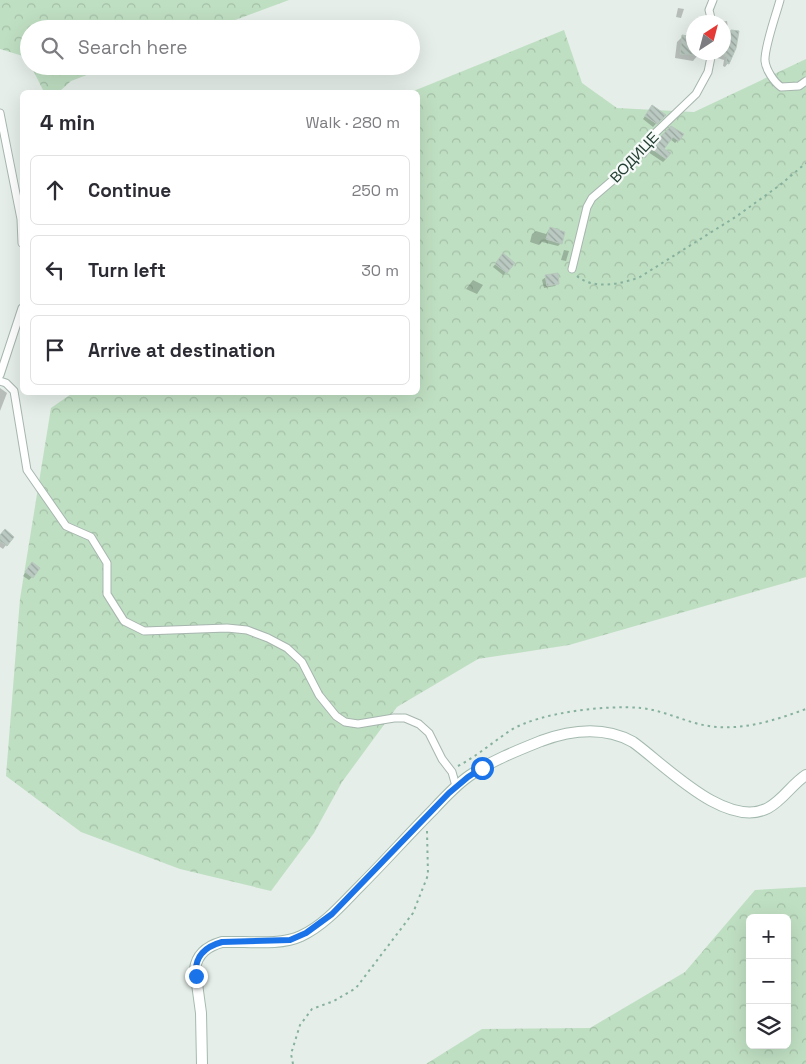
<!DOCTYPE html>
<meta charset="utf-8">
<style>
body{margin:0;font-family:"Space Grotesk",sans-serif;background:#f2f2f3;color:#2b2b33}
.controls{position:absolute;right:15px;bottom:15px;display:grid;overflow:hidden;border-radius:8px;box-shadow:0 5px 20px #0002}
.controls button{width:45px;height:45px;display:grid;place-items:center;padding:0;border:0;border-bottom:1px solid #e1e1e2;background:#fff;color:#2b2b33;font:25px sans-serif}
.compass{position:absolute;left:686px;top:15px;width:45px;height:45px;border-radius:50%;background:#fff;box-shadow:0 5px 20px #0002;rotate:36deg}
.stop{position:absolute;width:15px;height:15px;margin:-11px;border:4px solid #1a73e8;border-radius:50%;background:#fff}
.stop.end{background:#1a73e8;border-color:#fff;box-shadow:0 1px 5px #0008}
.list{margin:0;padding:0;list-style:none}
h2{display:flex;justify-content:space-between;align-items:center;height:65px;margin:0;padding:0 20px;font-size:21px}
h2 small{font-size:16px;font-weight:400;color:#7c7c81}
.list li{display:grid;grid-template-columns:32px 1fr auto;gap:15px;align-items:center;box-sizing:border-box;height:70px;margin:0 10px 10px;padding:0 10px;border:1px solid #e1e1e2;border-radius:8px}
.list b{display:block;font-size:19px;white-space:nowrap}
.list em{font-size:16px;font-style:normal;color:#7c7c81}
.icon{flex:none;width:28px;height:28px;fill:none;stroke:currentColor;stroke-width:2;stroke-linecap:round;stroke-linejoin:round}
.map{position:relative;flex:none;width:806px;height:1064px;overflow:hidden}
.search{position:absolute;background:#fff;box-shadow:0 5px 20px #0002;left:20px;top:20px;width:400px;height:55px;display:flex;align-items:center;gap:12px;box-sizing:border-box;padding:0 18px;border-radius:28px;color:#7c7c81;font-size:19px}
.panel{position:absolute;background:#fff;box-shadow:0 5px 20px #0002;left:20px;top:90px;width:400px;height:305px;border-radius:8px}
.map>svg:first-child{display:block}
</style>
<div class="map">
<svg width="806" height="1064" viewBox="0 0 806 1064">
<defs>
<pattern id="forest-crowns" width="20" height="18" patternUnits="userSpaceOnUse" patternTransform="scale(1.25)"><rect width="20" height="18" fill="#bfdfc2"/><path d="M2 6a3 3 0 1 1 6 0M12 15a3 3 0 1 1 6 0" fill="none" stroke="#a4c0a7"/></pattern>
<pattern id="building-back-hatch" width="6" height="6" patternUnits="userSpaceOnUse" patternTransform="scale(1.25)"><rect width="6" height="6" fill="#bac9c1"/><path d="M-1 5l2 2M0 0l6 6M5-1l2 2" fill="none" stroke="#97a59e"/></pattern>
</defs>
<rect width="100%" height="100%" fill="#e5eee9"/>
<g fill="url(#forest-crowns)" fill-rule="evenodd">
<path d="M 0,0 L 289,0 L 211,29 L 29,29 L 29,62 L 26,57 L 0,49 Z"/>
<path d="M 564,30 L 582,83 L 617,108 L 694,112 L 806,59 L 806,577 L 569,645 L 478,659 L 397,707 L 342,782 L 314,833 L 271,891 L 180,869 L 81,832 L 6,776 L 20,599 L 51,408 L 74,392 L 418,392 L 418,92 L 411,92 Z"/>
<path d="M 31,66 L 110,66 L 71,81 L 59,92 L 44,92 Z"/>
<path d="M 806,887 L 806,1064 L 426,1064 L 482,1029 L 590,1028 L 685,972 L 755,890 ZM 750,918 L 787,918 L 787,1045 L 750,1045 Z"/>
</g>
<g fill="#0003">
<path d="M 678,8 L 684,9 L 681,18 L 676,17 Z"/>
<path d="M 727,21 L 728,28 L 724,31 L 724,22 L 717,22 Z"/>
<path d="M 732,31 L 728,63 L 725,67 L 723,66 L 724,60 L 714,57 L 713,52 L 724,52 L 724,48 L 726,49 L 729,34 Z"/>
<path d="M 682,37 L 694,52 L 699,52 L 698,55 L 693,61 L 675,58 L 677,42 Z"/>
<path d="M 649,110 L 664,115 L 653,127 L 643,119 Z"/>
<path d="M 671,127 L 678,140 L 675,143 L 670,139 L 662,149 L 669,154 L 666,159 L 663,162 L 648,152 L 641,160 L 640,160 Z"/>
<path d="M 550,228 L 561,243 L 558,246 L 542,242 L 539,245 L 530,242 L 532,234 L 536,231 L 546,234 Z"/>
<path d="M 564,250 L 569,251 L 566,261 L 561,260 Z"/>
<path d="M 500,258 L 506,272 L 503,275 L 493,267 Z"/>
<path d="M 546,277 L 558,283 L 555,286 L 544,288 L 542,280 Z"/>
<path d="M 473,280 L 483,285 L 477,294 L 466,289 Z"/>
<path d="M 0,388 L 7,393 L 0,411 Z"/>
<path d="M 0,536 L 12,537 L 3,549 L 0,547 Z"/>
<path d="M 29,567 L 32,577 L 29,580 L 23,576 Z"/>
</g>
<g fill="url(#building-back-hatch)" stroke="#b8c8be">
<path d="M 731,30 L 739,31 L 736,48 L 729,64 L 726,63 L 727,57 L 724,56 L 724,47 L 728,49 Z"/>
<path d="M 682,35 L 694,37 L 694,55 L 680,54 Z"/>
<path d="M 652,105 L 666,115 L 657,124 L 645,116 Z"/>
<path d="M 671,126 L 684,134 L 679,141 L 673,137 L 664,149 L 671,153 L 666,159 L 652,149 L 645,158 L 642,156 Z"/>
<path d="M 550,227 L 565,232 L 562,244 L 546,239 Z"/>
<path d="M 503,253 L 515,263 L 507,273 L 495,264 Z"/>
<path d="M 558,273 L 559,284 L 547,286 L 545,275 Z"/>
<path d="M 5,529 L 14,537 L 7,546 L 0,541 L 0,535 Z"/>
<path d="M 32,562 L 40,568 L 33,578 L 25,572 Z"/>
</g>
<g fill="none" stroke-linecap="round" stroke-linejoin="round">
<defs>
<g id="street">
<path d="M 780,0 C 776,15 764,48 765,61 C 766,70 774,82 781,87 L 799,86 L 806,81"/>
<path d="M 712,22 L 709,10 L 713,0"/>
<path d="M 0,113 L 21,219 L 22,243"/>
<path d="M 572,269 L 587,207 L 592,198 L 620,174 L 650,138 L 696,94 L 708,72 L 712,52"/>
<path d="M 0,375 L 22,308"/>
<path d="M 0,381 L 6,383 L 14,391 L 27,470 L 66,526 L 91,537 L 107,563 L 107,594 L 124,621 L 144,631 L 227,628 L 247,630 L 268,638 L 287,648 L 302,662 L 319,695 L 336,716 L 345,722 L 358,724 L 394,718 L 405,718 L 419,724 L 429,733 L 442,759 L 452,772 L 456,786"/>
</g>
<path id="secondary" d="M 202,1064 L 201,1013 L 195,969 C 197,953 208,946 222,942 C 246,941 280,946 301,936 C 325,925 344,902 362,884 C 386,860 409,834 433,810 C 444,798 455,786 469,776 C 491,761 516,751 541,741 C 571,730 604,726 633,742 C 664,764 726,830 768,808 C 783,800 792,784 806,775"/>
</defs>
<use href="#street" stroke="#a7b6af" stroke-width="9"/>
<use href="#secondary" stroke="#a4baaf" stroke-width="12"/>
<g stroke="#86b19d" stroke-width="2" stroke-dasharray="2.5 4" stroke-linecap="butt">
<path d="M 577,276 C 593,290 622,284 640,277 L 737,216 L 780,185 L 806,163"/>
<path d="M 458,766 C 477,756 493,742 511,730 C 541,712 606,705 641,708 C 660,710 677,718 695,723 C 733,734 770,722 806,709"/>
<path d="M 293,1064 L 291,1054 L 300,1025 L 312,1009 L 334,1001 L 356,988 L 413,913 L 428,875 L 427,831"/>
</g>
<use href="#street" stroke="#fff" stroke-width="7"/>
<use href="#secondary" stroke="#fff" stroke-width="10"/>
</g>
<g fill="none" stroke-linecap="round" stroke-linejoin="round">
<path stroke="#1a73e8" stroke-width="6" d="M 196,976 C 194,957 204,947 222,942 L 290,940 L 306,933 L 332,914 L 449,793 L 468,777 L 482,768"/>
</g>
<g text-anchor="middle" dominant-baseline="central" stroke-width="4.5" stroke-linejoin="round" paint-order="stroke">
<g font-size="15" fill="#244034" stroke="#f6faf8">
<text transform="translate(634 157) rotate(-47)">ВОДИЦЕ</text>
</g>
</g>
</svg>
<div class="controls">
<button>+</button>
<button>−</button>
<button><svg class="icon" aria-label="layers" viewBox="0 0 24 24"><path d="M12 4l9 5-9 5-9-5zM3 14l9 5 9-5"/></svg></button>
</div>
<svg class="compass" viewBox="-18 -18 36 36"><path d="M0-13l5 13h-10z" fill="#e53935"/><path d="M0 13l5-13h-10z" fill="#7c7c81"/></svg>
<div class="stop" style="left:482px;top:768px"></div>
<div class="stop end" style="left:196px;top:976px"></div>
<div class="search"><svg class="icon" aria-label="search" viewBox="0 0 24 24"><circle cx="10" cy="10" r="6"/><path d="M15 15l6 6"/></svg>Search here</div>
<section class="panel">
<h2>4 min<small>Walk · 280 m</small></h2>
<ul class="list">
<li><svg class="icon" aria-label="ahead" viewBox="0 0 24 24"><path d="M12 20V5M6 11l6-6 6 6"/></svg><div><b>Continue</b></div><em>250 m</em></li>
<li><svg class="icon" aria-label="left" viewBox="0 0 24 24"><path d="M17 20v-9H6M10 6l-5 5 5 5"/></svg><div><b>Turn left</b></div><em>30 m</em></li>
<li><svg class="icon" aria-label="arrive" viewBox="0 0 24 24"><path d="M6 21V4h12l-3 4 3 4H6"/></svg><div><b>Arrive at destination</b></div></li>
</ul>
</section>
</div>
